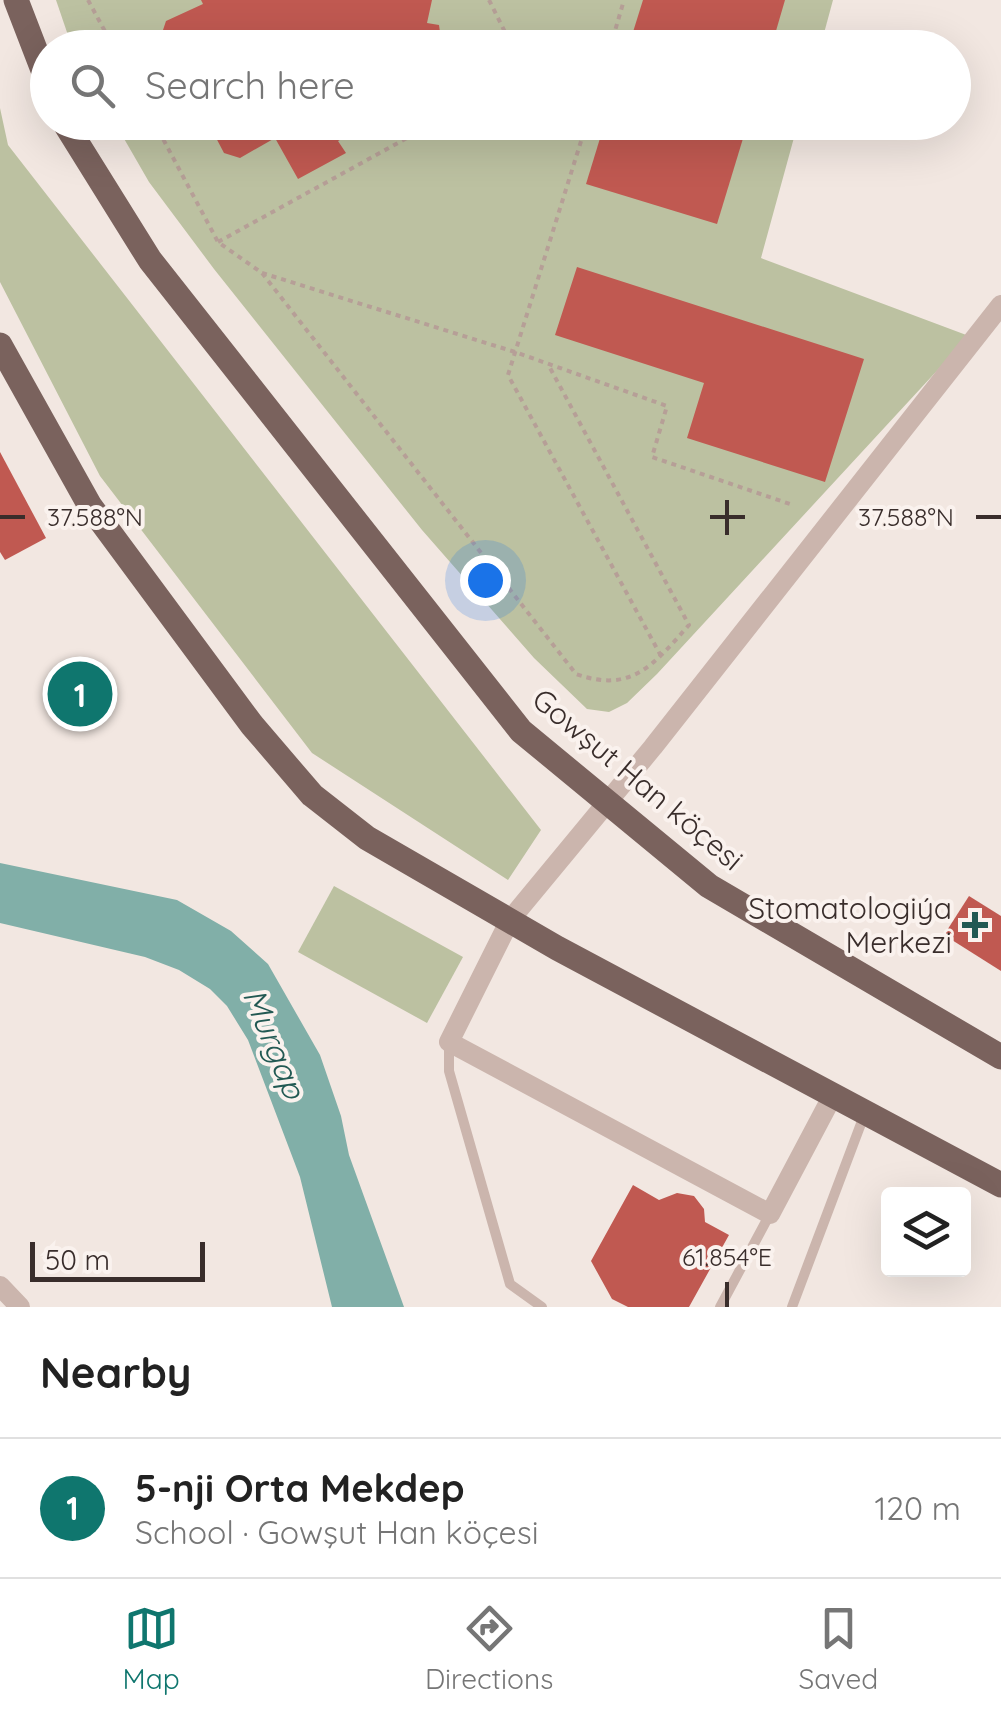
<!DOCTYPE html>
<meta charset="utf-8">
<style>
body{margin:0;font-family:Quicksand,sans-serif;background:#f2f2f2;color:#222}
.controls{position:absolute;right:30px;bottom:30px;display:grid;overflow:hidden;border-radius:10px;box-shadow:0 10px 40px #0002}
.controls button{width:90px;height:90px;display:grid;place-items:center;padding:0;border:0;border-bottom:2px solid #e0e0e0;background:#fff;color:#222;font:50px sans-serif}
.scale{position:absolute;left:30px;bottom:25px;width:175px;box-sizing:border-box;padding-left:10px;border:5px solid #392d2b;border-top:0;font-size:28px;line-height:35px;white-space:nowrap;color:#392d2b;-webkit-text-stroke:8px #faf2ee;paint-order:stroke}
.you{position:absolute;left:485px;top:580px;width:35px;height:35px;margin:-25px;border:8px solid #fff;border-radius:50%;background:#1a73e8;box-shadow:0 0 0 15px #1a73e833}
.badge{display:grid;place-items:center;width:65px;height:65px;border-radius:50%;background:#0f766e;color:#fff;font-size:32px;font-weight:700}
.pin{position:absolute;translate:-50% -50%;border:5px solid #fff;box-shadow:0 2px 10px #0006}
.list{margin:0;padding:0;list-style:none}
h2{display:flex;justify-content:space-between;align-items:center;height:130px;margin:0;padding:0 40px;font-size:42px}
h2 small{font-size:32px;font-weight:400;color:#767676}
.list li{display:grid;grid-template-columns:65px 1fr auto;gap:30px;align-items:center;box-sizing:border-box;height:140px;padding:0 40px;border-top:2px solid #e0e0e0}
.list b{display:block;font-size:38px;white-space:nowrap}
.list p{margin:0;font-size:32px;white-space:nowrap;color:#767676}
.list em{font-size:32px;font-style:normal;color:#767676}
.icon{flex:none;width:55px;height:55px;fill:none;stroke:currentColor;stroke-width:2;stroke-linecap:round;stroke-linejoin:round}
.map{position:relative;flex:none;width:1001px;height:1307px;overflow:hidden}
.search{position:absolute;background:#fff;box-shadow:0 10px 40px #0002;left:30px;right:30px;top:30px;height:110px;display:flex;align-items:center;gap:25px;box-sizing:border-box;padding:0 35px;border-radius:55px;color:#767676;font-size:38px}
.sheet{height:270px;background:#fff}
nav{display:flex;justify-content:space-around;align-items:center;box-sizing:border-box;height:140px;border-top:2px solid #e0e0e0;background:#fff;font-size:28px;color:#767676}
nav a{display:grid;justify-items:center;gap:5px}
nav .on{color:#0f766e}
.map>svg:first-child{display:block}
</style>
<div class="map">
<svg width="1001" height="1307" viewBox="0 0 1001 1307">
<rect width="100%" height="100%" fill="#f2e7e1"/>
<g fill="#bcc1a1">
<path d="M 56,0 L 833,0 L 820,48 L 72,47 Z"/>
<path d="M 0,108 L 8,145 L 541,830 L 508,880 L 312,753 L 100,476 L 0,282 Z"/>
<path d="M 115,123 L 798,123 L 761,258 L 969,336 L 657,674 L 627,703 L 609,712 L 587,709 L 534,658 L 422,530 L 214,269 L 149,182 Z"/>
<path d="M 334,886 L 463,957 L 427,1023 L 298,952 Z"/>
</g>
<path fill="#81afa8" d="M 0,863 L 177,900 L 231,931 L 268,964 L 320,1055 L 341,1116 L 349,1155 L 404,1307 L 332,1307 L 300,1177 L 248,1040 L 227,1006 L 210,989 L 179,970 L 145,957 L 0,923 Z"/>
<g fill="#c05951">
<path d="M 201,0 L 432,0 L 427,23 L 439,25 L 441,39 L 456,32 L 464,48 L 161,48 L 159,42 L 166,21 L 203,4 Z"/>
<path d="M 643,0 L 785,0 L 771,48 L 628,48 Z"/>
<path d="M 219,122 L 352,122 L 349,135 L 338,141 L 346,153 L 298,179 L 275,138 L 240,158 L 224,153 L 214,134 Z"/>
<path d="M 605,122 L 748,122 L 717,224 L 586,184 Z"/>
<path d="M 577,267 L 864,359 L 825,482 L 687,438 L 704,383 L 555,335 Z"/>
<path d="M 0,452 L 46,538 L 5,560 L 0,552 Z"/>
<path d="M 969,896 L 1001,916 L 1001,971 L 944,935 Z"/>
<path d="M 633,1185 L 659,1200 L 677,1193 L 694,1196 L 704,1209 L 705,1222 L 729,1235 L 689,1307 L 628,1307 L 612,1299 L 591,1261 Z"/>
</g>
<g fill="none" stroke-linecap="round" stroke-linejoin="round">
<g stroke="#b69f97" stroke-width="4" stroke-dasharray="5 5" stroke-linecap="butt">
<path d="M 88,0 L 114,48"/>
<path d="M 489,0 L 513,48"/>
<path d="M 610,48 L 624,0"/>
<path d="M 154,122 L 218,242 L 262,273 L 576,674 C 632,694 654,664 689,625 L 549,366"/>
<path d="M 587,122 L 508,375 L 661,656"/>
<path d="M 218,242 L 436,122"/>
<path d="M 262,273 L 515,352 L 667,406 L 652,457 L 790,504"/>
</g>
<g stroke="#cbb5ad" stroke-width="10">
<path d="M 449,1043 L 449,1071 L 510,1284 L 542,1307"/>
<path d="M 720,1307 L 770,1214"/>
<path d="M 792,1307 L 865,1113"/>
</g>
<g stroke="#cbb5ad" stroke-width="20">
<path d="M 833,1095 L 770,1214 L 449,1042 L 510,920 L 653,747 L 1001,305"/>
<path d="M 0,1286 L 20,1307"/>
</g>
<g stroke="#7a625d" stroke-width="25">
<path d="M 16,0 L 48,83"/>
<path d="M 64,122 L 150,260 L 521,731 L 709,886 L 1001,1057"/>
<path d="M 0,345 L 90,506 L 252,725 L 312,795 L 367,838 L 557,948 L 1001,1185"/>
</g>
</g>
<path fill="none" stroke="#392d2b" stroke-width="4" d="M 727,500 L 727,535M 0,517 L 25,517M 710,517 L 745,517M 976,517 L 1001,517M 727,1282 L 727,1307"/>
<path fill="#225953" stroke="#faf2ee" stroke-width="4" d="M970 910h10v10h10v10h-10v10h-10v-10h-10v-10h10z"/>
<g text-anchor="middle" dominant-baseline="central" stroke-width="8" stroke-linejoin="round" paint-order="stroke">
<g font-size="30" fill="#392d2b" stroke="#faf2ee">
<text transform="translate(638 779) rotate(40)">Gowşut Han köçesi</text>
</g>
<g font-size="30" fill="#392d2b" stroke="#faf2ee" text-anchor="end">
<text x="952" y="908">Stomatologiýa<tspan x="952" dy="34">Merkezi</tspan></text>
</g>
<g font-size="32" font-style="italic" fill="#225953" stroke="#faf2ee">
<text transform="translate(275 1043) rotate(68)">Murgap</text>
</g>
</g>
<g font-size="25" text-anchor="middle" fill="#392d2b" stroke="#faf2ee" stroke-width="8" stroke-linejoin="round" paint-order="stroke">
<text x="95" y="526">37.588°N</text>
<text x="906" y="526">37.588°N</text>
<text x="727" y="1266">61.854°E</text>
</g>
</svg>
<div class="controls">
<button><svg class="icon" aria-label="layers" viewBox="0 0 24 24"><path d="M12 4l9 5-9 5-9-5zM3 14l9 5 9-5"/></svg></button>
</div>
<div class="scale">50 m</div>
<div class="you"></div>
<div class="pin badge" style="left:80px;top:694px">1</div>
<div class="search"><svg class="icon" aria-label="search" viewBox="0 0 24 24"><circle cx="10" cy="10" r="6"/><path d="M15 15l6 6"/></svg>Search here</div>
</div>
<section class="sheet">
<h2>Nearby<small></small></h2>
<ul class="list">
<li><span class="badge">1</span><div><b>5-nji Orta Mekdep</b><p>School · Gowşut Han köçesi</p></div><em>120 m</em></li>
</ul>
</section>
<nav>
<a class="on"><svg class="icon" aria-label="map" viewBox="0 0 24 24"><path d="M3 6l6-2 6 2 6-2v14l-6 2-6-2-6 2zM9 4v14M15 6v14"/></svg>Map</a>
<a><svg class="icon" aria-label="directions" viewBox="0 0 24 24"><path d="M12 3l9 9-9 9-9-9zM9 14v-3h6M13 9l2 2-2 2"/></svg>Directions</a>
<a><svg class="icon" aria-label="saved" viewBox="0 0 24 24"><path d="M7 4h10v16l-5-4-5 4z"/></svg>Saved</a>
</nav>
